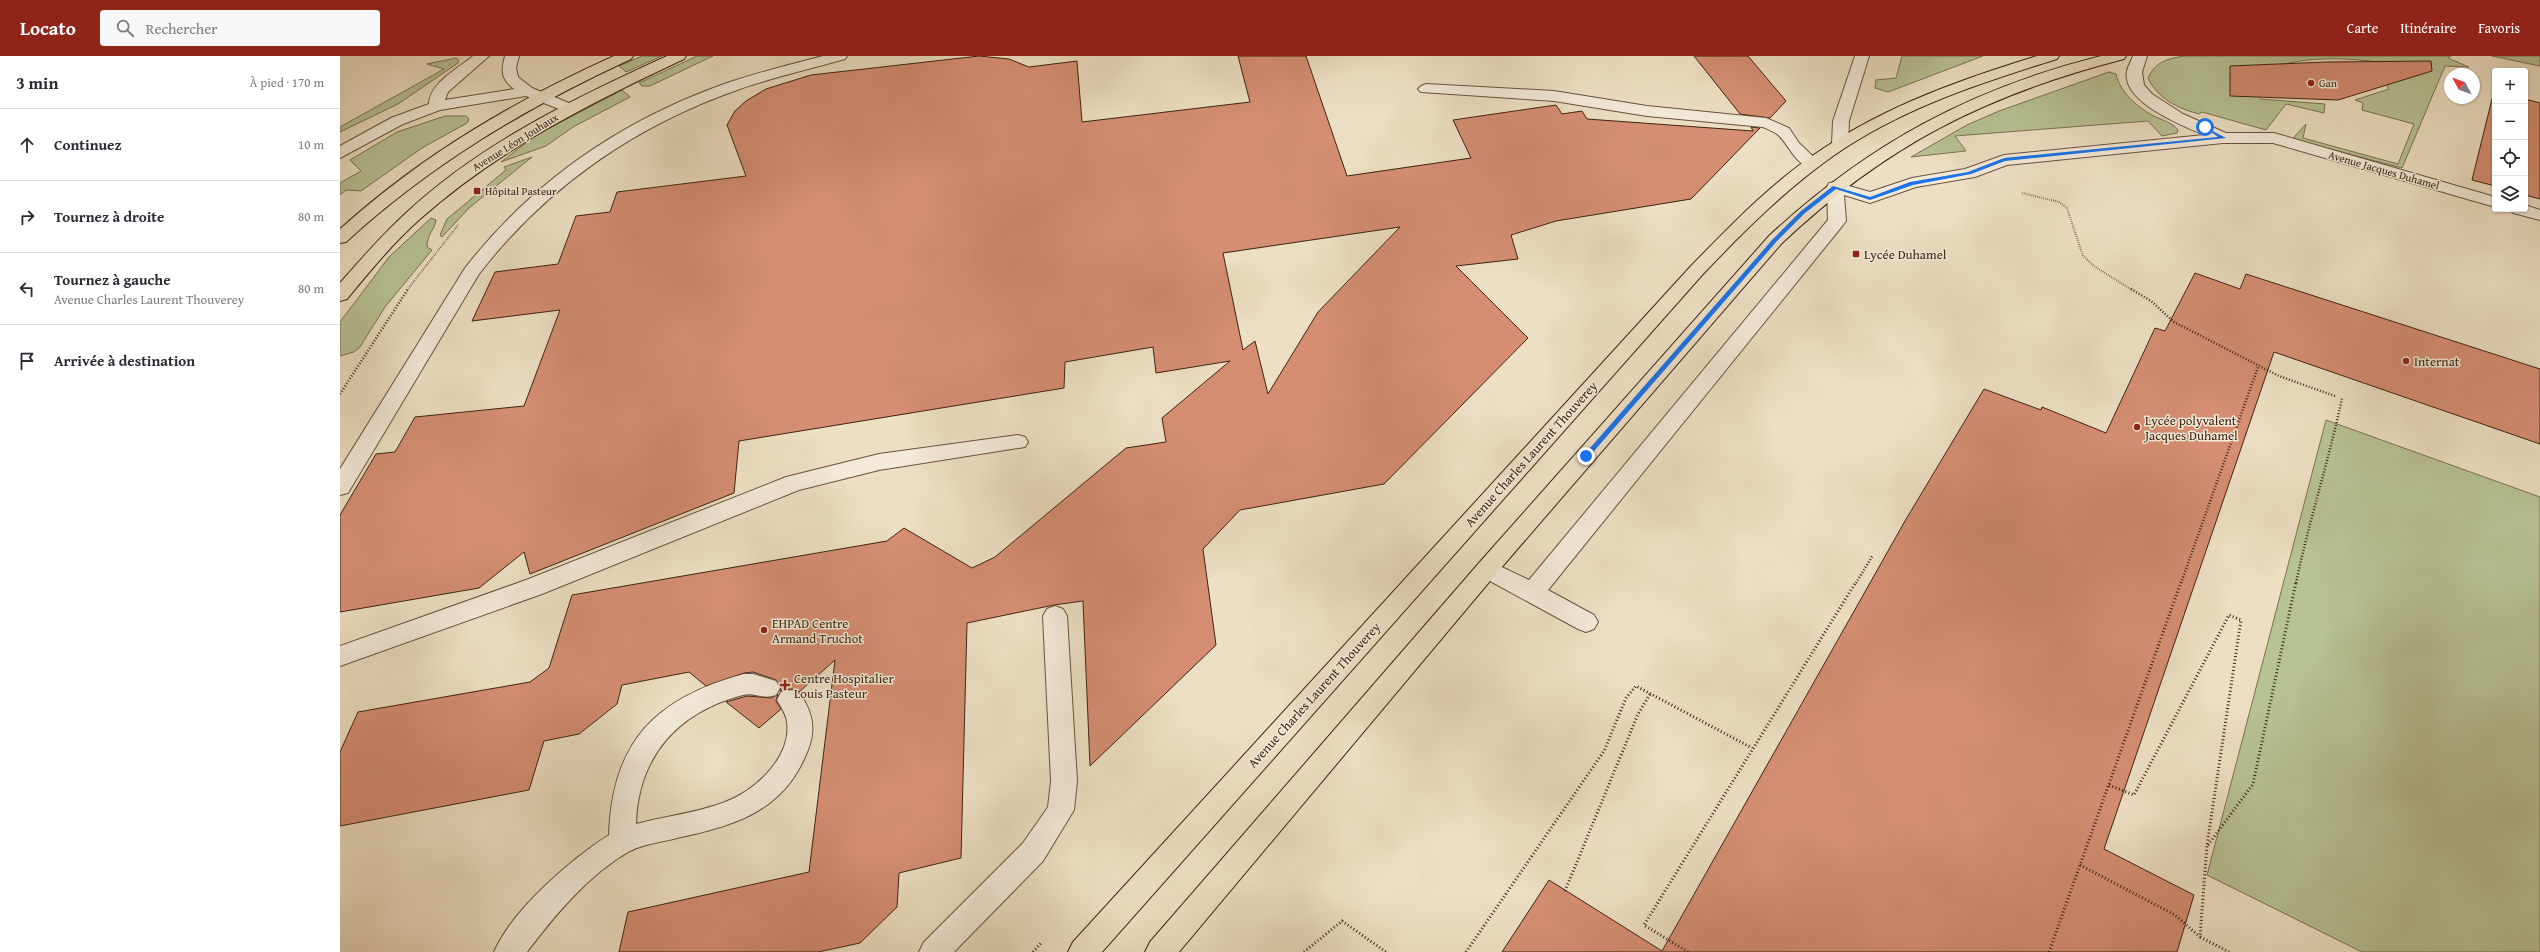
<!DOCTYPE html>
<html lang="fr">
<meta charset="utf-8">
<style>
body{margin:0;font-family:"Gentium Book Plus",serif;background:#f7f7f7;color:#2b2b33}
.controls{position:absolute;right:12px;top:12px;display:grid;overflow:hidden;border-radius:4px;box-shadow:0 1px 3px #0004}
.controls button{width:36px;height:36px;display:grid;place-items:center;padding:0;border:0;border-bottom:1px solid #e1e1e2;background:#fff;color:#2b2b33;font:20px sans-serif}
.compass{position:absolute;left:2104px;top:12px;width:36px;height:36px;border-radius:50%;background:#fff;box-shadow:0 1px 3px #0004;rotate:311deg}
.stop{position:absolute;width:12px;height:12px;margin:-9px;border:3px solid #1a73e8;border-radius:50%;background:#fff}
.stop.end{background:#1a73e8;border-color:#fff;box-shadow:0 1px 4px #0008}
.list{margin:0;padding:0;list-style:none}
h2{display:flex;justify-content:space-between;align-items:center;height:52px;margin:0;padding:0 16px;font-size:17px}
h2 small{font-size:13px;font-weight:400;color:#7c7c81}
.list li{display:grid;grid-template-columns:26px 1fr auto;gap:12px;align-items:center;box-sizing:border-box;height:72px;padding:0 16px;border-top:1px solid #e1e1e2}
.list b{display:block;font-size:15px;white-space:nowrap}
.list p{margin:0;font-size:13px;white-space:nowrap;color:#7c7c81}
.list em{font-size:13px;font-style:normal;color:#7c7c81}
.icon{flex:none;width:22px;height:22px;fill:none;stroke:currentColor;stroke-width:2;stroke-linecap:round;stroke-linejoin:round}
.map{position:relative;flex:none;width:2200px;height:896px;overflow:hidden}
header{display:flex;align-items:center;gap:24px;box-sizing:border-box;height:56px;padding:0 20px;background:#8f2418;color:#fff}
header strong{font-size:19px}
nav{display:flex;gap:22px;margin-inline-start:auto;font-size:14px}
.search{width:280px;height:36px;background:#f7f7f7;display:flex;align-items:center;gap:10px;box-sizing:border-box;padding:0 14px;border-radius:4px;color:#7c7c81;font-size:15px}
main{display:flex}
aside{flex:1;background:#fff}
.map>svg:first-child{display:block}
</style>
<header>
<strong>Locato</strong>
<div class="search"><svg class="icon" aria-label="search" viewBox="0 0 24 24"><circle cx="10" cy="10" r="6"/><path d="M15 15l6 6"/></svg>Rechercher</div>
<nav><a>Carte</a><a>Itinéraire</a><a>Favoris</a></nav>
</header>
<main>
<aside>
<h2>3 min<small>À pied · 170 m</small></h2>
<ul class="list">
<li><svg class="icon" aria-label="ahead" viewBox="0 0 24 24"><path d="M12 20V5M6 11l6-6 6 6"/></svg><div><b>Continuez</b></div><em>10 m</em></li>
<li><svg class="icon" aria-label="right" viewBox="0 0 24 24"><path d="M7 20v-9h11M14 6l5 5-5 5"/></svg><div><b>Tournez à droite</b></div><em>80 m</em></li>
<li><svg class="icon" aria-label="left" viewBox="0 0 24 24"><path d="M17 20v-9H6M10 6l-5 5 5 5"/></svg><div><b>Tournez à gauche</b><p>Avenue Charles Laurent Thouverey</p></div><em>80 m</em></li>
<li><svg class="icon" aria-label="arrive" viewBox="0 0 24 24"><path d="M6 21V4h12l-3 4 3 4H6"/></svg><div><b>Arrivée à destination</b></div></li>
</ul>
</aside>
<div class="map">
<svg width="2200" height="896" viewBox="0 0 2200 896">
<rect width="100%" height="100%" fill="#eddfc4"/>
<filter id="stains"><feTurbulence type="fractalNoise" baseFrequency=".005" numOctaves="4"/><feColorMatrix values="0 0 0 0 .2 0 0 0 0 .09 0 0 0 0 .02 0 0 0 .5 -.17"/></filter>
<radialGradient id="worn" r=".72"><stop offset=".6" stop-color="#630" stop-opacity="0"/><stop offset="1" stop-color="#630" stop-opacity=".3"/></radialGradient>
<g fill="#b7c295" stroke="#7a7253">
<path d="M 302,0 L 322,0 L 286,16 L 279,10 Z"/>
<path d="M 357,0 L 373,0 L 310,30 L 302,30 L 299,27 Z"/>
<path d="M 1562,0 L 1643,0 L 1548,36 L 1535,32 L 1536,24 L 1556,22 Z"/>
<path d="M 1844,0 L 2111,0 L 2108,2 L 2129,11 L 2105,10 L 2062,112 L 1956,84 L 1954,81 L 1966,68 L 1963,82 L 2058,108 L 2074,68 L 2022,54 L 2023,47 L 2015,44 L 2049,33 L 2040,20 L 2046,7 C 1994,0 1956,0 1907,20 L 1921,43 L 1985,48 L 1984,57 L 1946,48 L 1926,74 L 1862,56 L 1859,58 C 1837,52 1818,43 1808,22 C 1816,5 1827,3 1844,0 Z"/>
<path d="M 2152,0 L 2200,0 L 2200,10 Z"/>
<path d="M 116,2 L 119,4 L 118,7 L 58,48 L 0,76 L 0,71 L 104,13 L 87,8 Z"/>
<path d="M 1769,16 L 1776,18 C 1780,36 1796,50 1812,59 C 1821,64 1832,66 1838,74 L 1837,77 L 1822,80 L 1808,65 L 1615,80 L 1626,95 L 1571,101 L 1627,69 L 1659,55 Z"/>
<path d="M 282,34 L 290,41 L 233,71 L 206,90 L 161,106 L 196,79 Z"/>
<path d="M 105,60 L 126,60 L 129,63 L 127,67 L 82,92 L 21,135 L 6,134 L 0,139 L 0,127 L 21,115 L 10,104 L 57,76 Z"/>
<path d="M 192,101 L 129,152 L 102,181 L 100,179 L 107,163 L 166,114 L 164,111 Z"/>
<path d="M 91,162 L 96,164 C 95,173 87,178 87,191 L 92,194 L 45,251 L 20,291 L 14,296 L 0,300 L 0,266 L 49,201 Z"/>
<path d="M 1986,364 L 2200,441 L 2200,896 L 2022,896 L 1867,819 Z"/>
</g>
<g fill="#d58e72" stroke="#3d2311" fill-rule="evenodd">
<path d="M 639,0 L 669,3 L 689,11 L 737,5 L 742,66 L 910,46 L 898,0 L 966,0 L 1007,120 L 1131,102 L 1113,64 L 1216,49 L 1222,58 L 1242,55 L 1247,63 L 1413,75 L 1411,71 L 1420,72 L 1351,143 L 1216,165 L 1171,179 L 1178,203 L 1116,210 L 1188,282 L 1044,428 L 900,454 L 863,493 L 876,589 L 750,710 L 743,545 L 714,549 L 627,567 L 621,802 L 559,817 L 557,851 L 520,887 L 478,896 L 279,896 L 288,856 L 469,816 L 495,604 L 459,636 L 452,633 L 440,635 L 441,631 L 436,624 L 413,616 L 404,617 L 366,630 L 349,616 L 282,629 L 277,648 L 239,678 L 204,685 L 189,734 L 0,770 L 0,696 L 18,656 L 190,626 L 209,612 L 232,539 L 547,485 L 564,472 L 632,512 L 655,501 L 786,392 L 826,386 L 822,362 L 890,305 L 816,317 L 813,291 L 725,306 L 724,332 L 399,385 L 394,437 L 190,518 L 184,496 L 139,532 L 0,556 L 0,459 L 36,398 L 55,396 L 75,361 L 184,350 L 220,254 L 132,265 L 155,216 L 218,208 L 236,160 L 270,156 L 277,136 L 406,120 L 387,69 L 395,55 L 406,45 L 426,33 L 471,19 ZM 1060,171 L 978,256 L 928,338 L 915,285 L 903,294 L 883,197 Z"/>
<path d="M 1354,0 L 1408,0 L 1446,45 L 1430,62 L 1400,58 Z"/>
<path d="M 2091,5 L 2092,15 L 1998,44 L 1890,40 L 1890,10 L 1986,6 Z"/>
<path d="M 2154,35 L 2155,35 L 2155,130 L 2132,124 Z"/>
<path d="M 2185,43 L 2200,47 L 2200,143 L 2185,139 Z"/>
<path d="M 1855,217 L 1900,233 L 1906,218 L 2200,313 L 2200,388 L 1934,296 L 1764,793 L 1854,839 L 1837,896 L 1162,896 L 1209,824 L 1322,895 L 1565,465 L 1644,333 L 1701,354 L 1702,351 L 1766,377 L 1815,272 L 1825,275 Z"/>
<path d="M 438,638 L 436,645 L 441,653 L 419,672 L 386,646 L 407,640 L 431,642 Z"/>
</g>
<g fill="none" stroke-linecap="round" stroke-linejoin="round">
<defs>
<g id="minor">
<path d="M 133,0 L 149,0 L 108,36 L 105,44 L 174,33 C 161,23 161,15 165,0 L 179,0 L 176,12 L 178,21 L 192,32 L 234,49 L 237,52 L 229,57 L 186,40 L 100,54 L 63,68 L 0,102 L 0,90 L 51,62 L 89,48 C 89,27 119,12 133,0 Z"/>
<path d="M 483,0 L 507,0 L 505,3 C 470,13 434,21 400,33 C 296,69 206,131 139,218 L 8,437 L 0,439 L 0,413 L 125,212 C 194,124 283,63 390,26 C 420,16 452,8 483,0 Z"/>
<path d="M 1515,0 L 1529,0 L 1509,65 L 1508,88 L 1500,93 L 1492,88 L 1493,65 Z"/>
<path d="M 1793,0 L 1807,0 L 1802,16 L 1804,29 L 1812,38 L 1843,58 L 1886,77 L 1934,77 L 2155,141 L 2155,151 L 1933,87 L 1883,87 L 1667,109 L 1635,121 L 1576,131 L 1530,147 L 1504,139 L 1506,165 L 1503,169 L 1208,534 L 1254,559 L 1258,566 L 1254,573 L 1246,576 L 1238,573 L 1139,519 L 1135,513 L 1139,507 L 1147,504 L 1189,524 L 1488,164 L 1487,131 L 1489,127 L 1495,126 L 1530,136 L 1572,122 L 1625,113 L 1664,99 L 1864,79 C 1842,69 1781,46 1787,15 C 1788,10 1791,5 1793,0 Z"/>
<path d="M 1086,28 L 1214,35 L 1307,50 L 1426,62 L 1449,72 L 1459,87 L 1481,108 L 1473,113 C 1454,108 1449,88 1437,78 C 1433,75 1427,73 1423,71 L 1307,60 L 1214,45 L 1081,36 L 1078,33 L 1081,30 Z"/>
<path d="M 2185,149 L 2200,154 L 2200,164 L 2173,157 L 2170,153 L 2185,153 Z"/>
<path d="M 678,379 L 685,381 L 688,386 L 685,391 L 539,414 L 459,434 L 202,538 L 0,610 L 0,590 L 186,524 L 446,421 L 539,398 Z"/>
<path d="M 715,550 L 723,553 L 727,560 L 737,725 L 734,754 L 703,805 L 614,896 L 579,896 L 584,886 L 683,787 L 708,751 L 711,725 L 703,560 L 707,553 Z"/>
<path d="M 404,618 L 413,618 L 436,625 L 440,632 L 436,639 C 422,644 415,636 403,639 C 338,656 298,700 296,768 C 325,760 357,757 385,746 C 415,735 452,701 447,666 C 446,658 441,651 437,644 L 441,636 C 453,632 459,635 465,646 C 476,666 474,683 464,703 C 440,757 390,771 337,782 C 322,786 304,788 290,795 C 249,818 215,859 187,896 L 154,896 C 172,854 231,803 269,779 C 272,685 316,642 404,618 Z"/>
</g>
<g id="major">
<path d="M 274,0 L 293,0 L 291,3 C 187,51 91,108 6,186 L 0,187 L 0,173 C 82,99 174,45 274,0 Z"/>
<path d="M 327,0 L 346,0 L 344,3 C 250,47 159,93 80,163 C 53,187 30,215 7,243 L 0,245 L 0,227 C 21,203 42,179 66,157 C 141,87 235,42 327,0 Z"/>
<path d="M 1697,0 L 1719,0 L 1717,3 C 1640,27 1560,53 1493,100 C 1445,134 1404,175 1363,218 L 762,896 L 728,896 L 733,886 L 1351,210 C 1392,168 1434,124 1484,92 C 1549,49 1622,23 1697,0 Z"/>
<path d="M 1761,0 L 1786,0 L 1784,3 C 1645,39 1546,89 1441,188 L 1155,519 L 839,896 L 805,896 L 810,886 L 1139,507 L 1429,180 C 1528,88 1630,33 1761,0 Z"/>
</g>
</defs>
<use href="#minor" stroke="#69523e" stroke-width="2"/>
<use href="#major" stroke="#3d2311" stroke-width="2"/>
<g stroke="#3d2311" stroke-width="2" stroke-dasharray="0.5 1.5" stroke-linecap="butt">
<path d="M 1682,137 L 1719,146 L 1727,152 L 1743,200 L 1754,210 L 1792,234"/>
<path d="M 67,234 L 118,169"/>
</g>
<g stroke="#3d2311" stroke-width="2.5" stroke-dasharray="1 2" stroke-linecap="butt">
<path d="M 1791,233 L 1811,245 L 1834,266 L 1939,320 L 1995,340"/>
<path d="M 0,338 L 68,233"/>
<path d="M 1516,527 L 1533,499"/>
<path d="M 1841,527 L 1918,311"/>
<path d="M 1956,527 C 1969,465 1989,404 2002,342"/>
</g>
<g stroke="#3d2311" stroke-width="3" stroke-dasharray="1 2.5" stroke-linecap="butt">
<path d="M 1769,729 L 1794,739 L 1889,559 L 1901,564 L 1867,789 L 1860,881 L 1889,896"/>
<path d="M 1868,789 L 1913,728 L 1956,526"/>
<path d="M 1740,809 L 1835,859 L 1860,881"/>
<path d="M 1225,835 L 1298,658 L 1310,638"/>
<path d="M 693,896 L 702,886"/>
<path d="M 964,896 L 1002,865 L 1046,896"/>
<path d="M 1126,896 L 1264,695 L 1286,642 L 1296,630 L 1412,692"/>
<path d="M 1348,896 L 1304,869 L 1516,526"/>
<path d="M 1709,896 L 1841,526"/>
</g>
<use href="#minor" fill="#f3ead9" fill-rule="evenodd"/>
<use href="#major" fill="#eddfc4" fill-rule="evenodd"/>
</g>
<path fill="#1a73e8" d="M 1863,70 L 1886,82 L 1665,105 L 1631,118 L 1573,129 L 1530,144 L 1496,133 L 1465,157 L 1437,185 L 1248,402 L 1243,400 L 1433,183 L 1461,155 L 1493,130 L 1530,141 L 1570,126 L 1628,116 L 1664,102 L 1878,81 Z"/>
<g fill="#8f2418" stroke="#f3ead9" stroke-width="1.5">
<circle cx="1971" cy="27" r="4"/>
<rect x="133" y="131" width="8" height="8" rx="2"/>
<rect x="1512" y="194" width="8" height="8" rx="2"/>
<circle cx="2066" cy="305" r="4"/>
<circle cx="1797" cy="371" r="4"/>
<circle cx="424" cy="574" r="4"/>
<path d="M443 623h4v4h4v4h-4v4h-4v-4h-4v-4h4z"/>
</g>
<g text-anchor="middle" dominant-baseline="central" stroke-width="3" stroke-linejoin="round" paint-order="stroke">
<g font-size="11" fill="#3d2311" stroke="#f3ead9" text-anchor="start">
<text x="1979" y="27">Gan</text>
<text x="145" y="135">Hôpital Pasteur</text>
</g>
<g font-size="11" fill="#3d2311" stroke="#f3ead9">
<text transform="translate(175 86) rotate(-32)">Avenue Léon Jouhaux</text>
<text transform="translate(2044 114) rotate(16)">Avenue Jacques Duhamel</text>
</g>
<g font-size="13" fill="#3d2311" stroke="#f3ead9" text-anchor="start">
<text x="1524" y="198">Lycée Duhamel</text>
<text x="2074" y="305">Internat</text>
<text x="1805" y="364">Lycée polyvalent<tspan x="1805" dy="15">Jacques Duhamel</tspan></text>
<text x="432" y="567">EHPAD Centre<tspan x="432" dy="15">Armand Truchot</tspan></text>
<text x="454" y="622">Centre Hospitalier<tspan x="454" dy="15">Louis Pasteur</tspan></text>
</g>
<g font-size="13" fill="#3d2311" stroke="#f3ead9">
<text transform="translate(1191 398) rotate(-48)">Avenue Charles Laurent Thouverey</text>
<text transform="translate(974 639) rotate(-48)">Avenue Charles Laurent Thouverey</text>
</g>
</g>
<rect width="100%" height="100%" filter="url(#stains)"/>
<rect width="100%" height="100%" fill="url(#worn)"/>
</svg>
<div class="controls">
<button>+</button>
<button>−</button>
<button><svg class="icon" aria-label="locate" viewBox="0 0 24 24"><circle cx="12" cy="12" r="6"/><path d="M12 2v4M12 18v4M2 12h4M18 12h4"/></svg></button>
<button><svg class="icon" aria-label="layers" viewBox="0 0 24 24"><path d="M12 4l9 5-9 5-9-5zM3 14l9 5 9-5"/></svg></button>
</div>
<svg class="compass" viewBox="-18 -18 36 36"><path d="M0-13l5 13h-10z" fill="#e53935"/><path d="M0 13l5-13h-10z" fill="#7c7c81"/></svg>
<div class="stop" style="left:1865px;top:71px"></div>
<div class="stop end" style="left:1246px;top:400px"></div>
</div>
</main>
